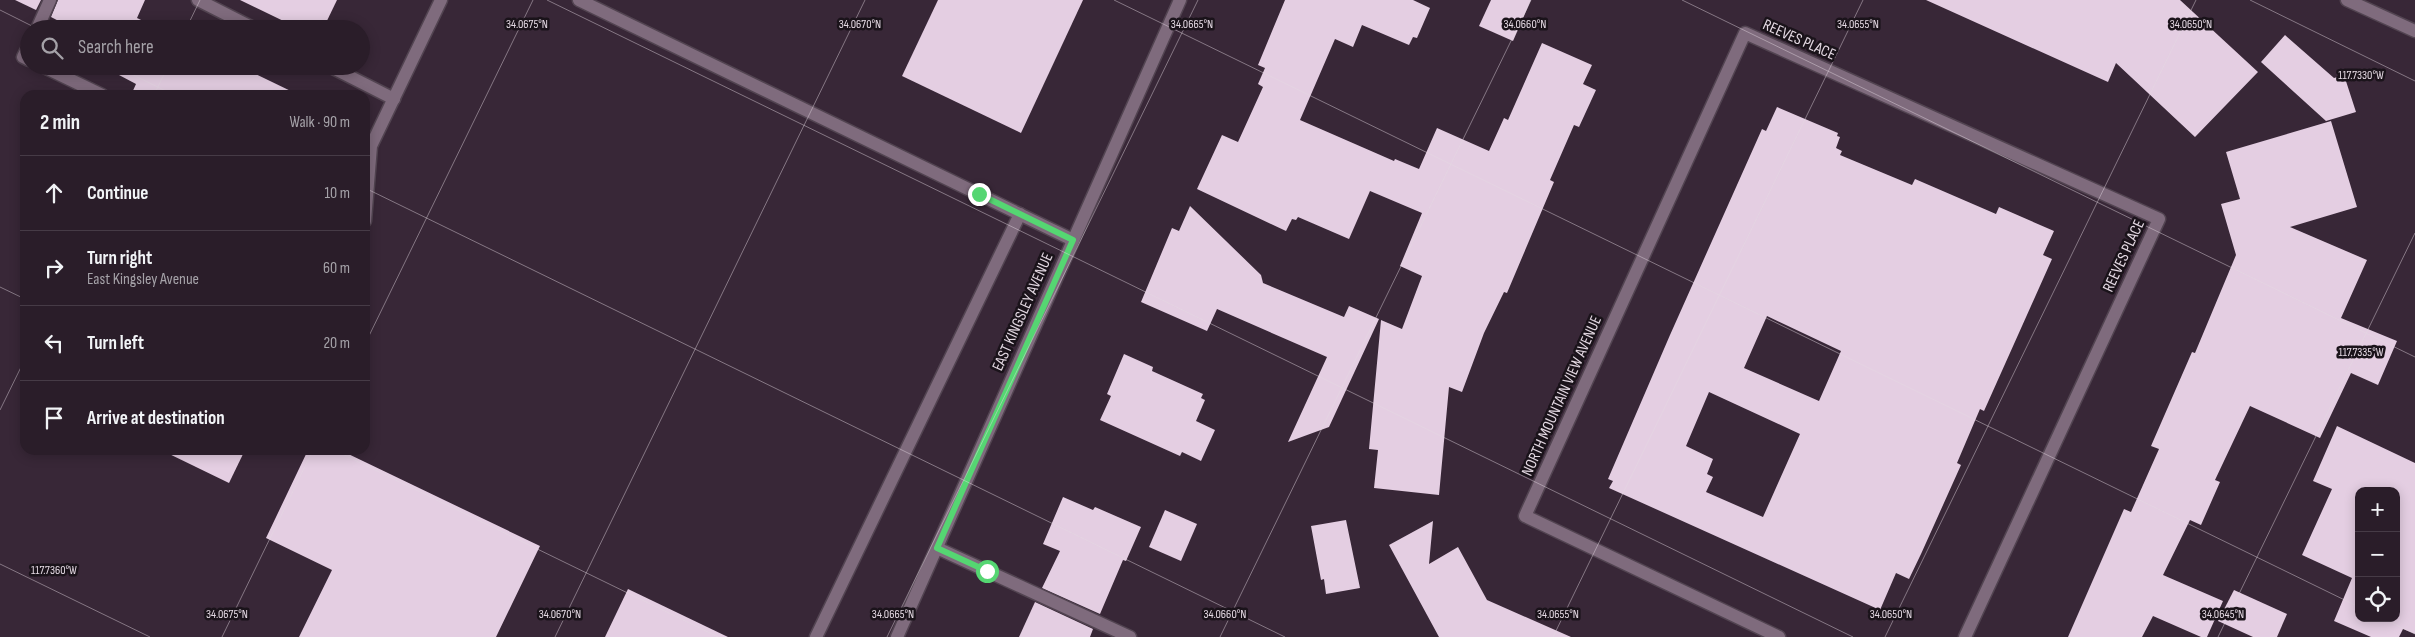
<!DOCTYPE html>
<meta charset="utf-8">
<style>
body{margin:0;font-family:"Sofia Sans Condensed",sans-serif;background:#362a35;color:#f1f3f6}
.controls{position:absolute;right:15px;bottom:15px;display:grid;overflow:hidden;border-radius:10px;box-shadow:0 2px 12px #0003}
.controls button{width:45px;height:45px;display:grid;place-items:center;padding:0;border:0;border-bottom:1px solid #463b46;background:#2a1d29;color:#f1f3f6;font:25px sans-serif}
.stop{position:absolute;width:15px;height:15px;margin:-11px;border:4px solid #55d672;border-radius:50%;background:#fff}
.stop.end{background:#55d672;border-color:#fff;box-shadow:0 1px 5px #0008}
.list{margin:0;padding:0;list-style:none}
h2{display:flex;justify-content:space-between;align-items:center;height:65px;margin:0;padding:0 20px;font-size:21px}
h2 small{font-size:16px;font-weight:400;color:#a5a2a8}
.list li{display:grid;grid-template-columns:32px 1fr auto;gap:15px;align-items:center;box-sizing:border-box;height:75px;padding:0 20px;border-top:1px solid #463b46}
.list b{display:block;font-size:19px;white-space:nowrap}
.list p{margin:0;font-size:16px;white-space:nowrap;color:#a5a2a8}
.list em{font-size:16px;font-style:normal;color:#a5a2a8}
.icon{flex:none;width:28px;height:28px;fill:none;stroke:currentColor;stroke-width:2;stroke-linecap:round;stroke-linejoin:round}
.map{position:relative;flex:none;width:2415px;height:637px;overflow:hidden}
.search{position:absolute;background:#2a1d29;box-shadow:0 2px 12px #0003;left:20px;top:20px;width:350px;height:55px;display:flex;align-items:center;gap:12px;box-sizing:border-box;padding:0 18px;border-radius:28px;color:#a5a2a8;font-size:19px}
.panel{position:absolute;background:#2a1d29;box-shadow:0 2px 12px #0003;left:20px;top:90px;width:350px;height:365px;border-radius:15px}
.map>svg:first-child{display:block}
</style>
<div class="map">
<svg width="2415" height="637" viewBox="0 0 2415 637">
<rect width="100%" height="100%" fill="#382737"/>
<g fill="#e4cee2" fill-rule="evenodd">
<path d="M 15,0 L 41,0 L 36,10 Z"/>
<path d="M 58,0 L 145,0 L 137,18 L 160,29 L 74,29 L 51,17 Z"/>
<path d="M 240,0 L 337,0 L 323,29 L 300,29 Z"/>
<path d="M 938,0 L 1083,0 L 1021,133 L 902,76 Z"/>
<path d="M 1285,0 L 1413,0 L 1430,8 L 1417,38 L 1413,37 L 1409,45 L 1362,25 L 1353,47 L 1335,39 L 1300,120 L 1394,161 L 1395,159 L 1419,169 L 1437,128 L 1489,151 L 1504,118 L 1508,120 L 1542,43 L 1592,65 L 1583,84 L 1596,90 L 1579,127 L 1574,125 L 1550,180 L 1554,182 L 1507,293 L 1504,292 L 1484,333 L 1462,392 L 1449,387 L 1439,495 L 1374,488 L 1378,450 L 1369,449 L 1381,320 L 1402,329 L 1422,276 L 1400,266 L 1422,213 L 1370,191 L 1349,239 L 1298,217 L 1296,220 L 1292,219 L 1286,231 L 1197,189 L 1222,135 L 1238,142 L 1263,87 L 1258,84 L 1265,68 L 1258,65 Z"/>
<path d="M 1491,0 L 1531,0 L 1513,41 L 1479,26 Z"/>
<path d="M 1926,0 L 2180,0 L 2258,72 L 2195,137 L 2116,63 L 2108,82 Z"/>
<path d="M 2285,35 L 2334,78 L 2344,75 L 2356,112 L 2326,121 L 2261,62 Z"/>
<path d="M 102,66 L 239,66 L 299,95 L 131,95 L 136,84 Z"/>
<path d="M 1777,107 L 1838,133 L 1837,136 L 1840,137 L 1836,148 L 1842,151 L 1840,155 L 1912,185 L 1915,179 L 1996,214 L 1999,207 L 2054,231 L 2043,255 L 2052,259 L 1984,411 L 1980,409 L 1957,463 L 1961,465 L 1921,554 L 1909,579 L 1896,573 L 1880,610 L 1609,488 L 1613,481 L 1608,479 L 1670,335 L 1762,129 L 1766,131 ZM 1767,316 L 1841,351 L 1819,401 L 1744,368 ZM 1709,392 L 1800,434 L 1763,517 L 1706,492 L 1713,477 L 1707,474 L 1713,459 L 1686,446 Z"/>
<path d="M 2331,121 L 2357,207 L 2290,227 L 2367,260 L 2341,318 L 2397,341 L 2378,385 L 2351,373 L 2320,438 L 2250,406 L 2215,480 L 2220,482 L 2201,525 L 2190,520 L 2163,575 L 2223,601 L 2207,637 L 2201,637 L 2153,616 L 2142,637 L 2068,637 L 2124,509 L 2131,512 L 2159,449 L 2151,446 L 2192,352 L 2195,353 L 2236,255 L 2221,204 L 2240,199 L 2226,152 Z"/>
<path d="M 1190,206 L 1261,275 L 1263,283 L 1344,317 L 1349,306 L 1379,319 L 1329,427 L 1288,442 L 1327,357 L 1217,309 L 1207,331 L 1141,302 L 1172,228 L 1179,231 Z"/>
<path d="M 1124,354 L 1153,367 L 1152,371 L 1203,394 L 1201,398 L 1205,400 L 1196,421 L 1215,430 L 1201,461 L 1182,452 L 1180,456 L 1100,420 L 1111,396 L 1107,394 Z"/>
<path d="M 2337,426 L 2415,463 L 2415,634 L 2403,629 L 2399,637 L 2371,637 L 2334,621 L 2352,578 L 2302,555 L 2332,489 L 2313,481 ZM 2359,491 L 2396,491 L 2396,618 L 2359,618 Z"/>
<path d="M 161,450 L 245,450 L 229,483 Z"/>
<path d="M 308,450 L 340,450 L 540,546 L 496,637 L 299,637 L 332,570 L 266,538 Z"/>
<path d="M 1063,497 L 1093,510 L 1095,507 L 1141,527 L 1126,561 L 1123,560 L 1100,614 L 1042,588 L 1060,551 L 1043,544 Z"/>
<path d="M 1165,510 L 1197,524 L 1181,561 L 1149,547 Z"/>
<path d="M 1346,520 L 1360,588 L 1326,594 L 1324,579 L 1321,580 L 1311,526 Z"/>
<path d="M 1433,521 L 1429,564 L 1458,547 L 1487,600 L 1571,637 L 1439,637 L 1389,545 Z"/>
<path d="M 628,589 L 728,637 L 605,637 Z"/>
<path d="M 2234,590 L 2287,614 L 2277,637 L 2253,637 L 2218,621 Z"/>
<path d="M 1035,602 L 1093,629 L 1090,637 L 1019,637 Z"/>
</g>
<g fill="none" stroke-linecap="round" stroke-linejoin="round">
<defs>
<g id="minor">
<path d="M 198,0 L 255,29"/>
<path d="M 579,0 L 1073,240"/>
<path d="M 2347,0 L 2415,31"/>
<path d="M 37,29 L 50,0"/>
<path d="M 29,45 L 23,57 L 29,60"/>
<path d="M 42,66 L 102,95"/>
<path d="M 329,66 L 394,99"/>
<path d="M 365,221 L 371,146 L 441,0"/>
<path d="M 937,548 L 1130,637"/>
<path d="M 816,637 L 1020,214"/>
<path d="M 897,637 L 1180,0"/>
<path d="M 1779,637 L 1525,516 L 1745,33 L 2159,219 L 1965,637"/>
</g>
</defs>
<use href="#minor" stroke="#524451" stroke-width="15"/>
<use href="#minor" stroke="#7f6b7d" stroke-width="12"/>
</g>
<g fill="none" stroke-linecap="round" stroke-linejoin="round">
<path stroke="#55d672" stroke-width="6" d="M 979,194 L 1073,240 L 937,548 L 987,571"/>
</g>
<path fill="none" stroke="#e4d9e3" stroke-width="1" stroke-opacity="0.45" d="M 547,0 L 1853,637M 1114,0 L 2359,607M 1682,0 L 2415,357M 2250,0 L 2415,81M 0,10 L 38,29M 186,29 L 200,0M 115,66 L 174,95M 154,95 L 168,66M 365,188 L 1285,637M 0,287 L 25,299M 365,344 L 533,0M 0,410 L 25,359M 334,450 L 718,637M 0,564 L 150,637M 2382,618 L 2415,634M 222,637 L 313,450M 555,637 L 865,0M 887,637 L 1198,0M 1220,637 L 1531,0M 1553,637 L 1863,0M 1885,637 L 2196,0M 2218,637 L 2415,233"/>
<g text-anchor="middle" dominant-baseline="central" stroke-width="5" stroke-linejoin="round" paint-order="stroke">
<g font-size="16" fill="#e4d9e3" stroke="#1a131a">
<text transform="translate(1799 40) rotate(24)">REEVES PLACE</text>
<text transform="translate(2124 256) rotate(-65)">REEVES PLACE</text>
<text transform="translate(1023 312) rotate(-66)">EAST KINGSLEY AVENUE</text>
<text transform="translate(1562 396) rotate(-66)">NORTH MOUNTAIN VIEW AVENUE</text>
</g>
</g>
<g font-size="12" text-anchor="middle" fill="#e4d9e3" stroke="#1a131a" stroke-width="5" stroke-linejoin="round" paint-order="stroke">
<text x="527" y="28">34.0675°N</text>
<text x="860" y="28">34.0670°N</text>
<text x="1192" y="28">34.0665°N</text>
<text x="1525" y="28">34.0660°N</text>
<text x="1858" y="28">34.0655°N</text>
<text x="2191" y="28">34.0650°N</text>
<text x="2361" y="79">117.7330°W</text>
<text x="2361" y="356">117.7335°W</text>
<text x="54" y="574">117.7360°W</text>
<text x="227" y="618">34.0675°N</text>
<text x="560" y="618">34.0670°N</text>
<text x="893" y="618">34.0665°N</text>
<text x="1225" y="618">34.0660°N</text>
<text x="1558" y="618">34.0655°N</text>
<text x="1891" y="618">34.0650°N</text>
<text x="2223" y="618">34.0645°N</text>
</g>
</svg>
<div class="controls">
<button>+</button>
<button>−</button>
<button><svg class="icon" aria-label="locate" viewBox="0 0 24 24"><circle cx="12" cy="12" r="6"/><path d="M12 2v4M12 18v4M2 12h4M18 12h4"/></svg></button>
</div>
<div class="stop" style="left:987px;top:571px"></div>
<div class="stop end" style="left:979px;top:194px"></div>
<div class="search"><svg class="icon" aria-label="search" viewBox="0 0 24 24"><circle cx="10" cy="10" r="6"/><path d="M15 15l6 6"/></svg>Search here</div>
<section class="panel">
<h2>2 min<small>Walk · 90 m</small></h2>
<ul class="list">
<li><svg class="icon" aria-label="ahead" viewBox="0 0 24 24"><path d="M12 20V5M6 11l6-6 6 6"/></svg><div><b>Continue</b></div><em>10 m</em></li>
<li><svg class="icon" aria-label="right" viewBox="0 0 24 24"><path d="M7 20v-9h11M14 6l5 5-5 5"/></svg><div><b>Turn right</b><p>East Kingsley Avenue</p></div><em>60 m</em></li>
<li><svg class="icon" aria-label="left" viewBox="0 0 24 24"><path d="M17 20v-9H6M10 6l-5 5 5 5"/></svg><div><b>Turn left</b></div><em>20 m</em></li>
<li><svg class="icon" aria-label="arrive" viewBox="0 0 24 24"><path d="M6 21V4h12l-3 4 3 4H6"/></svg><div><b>Arrive at destination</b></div></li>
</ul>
</section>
</div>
